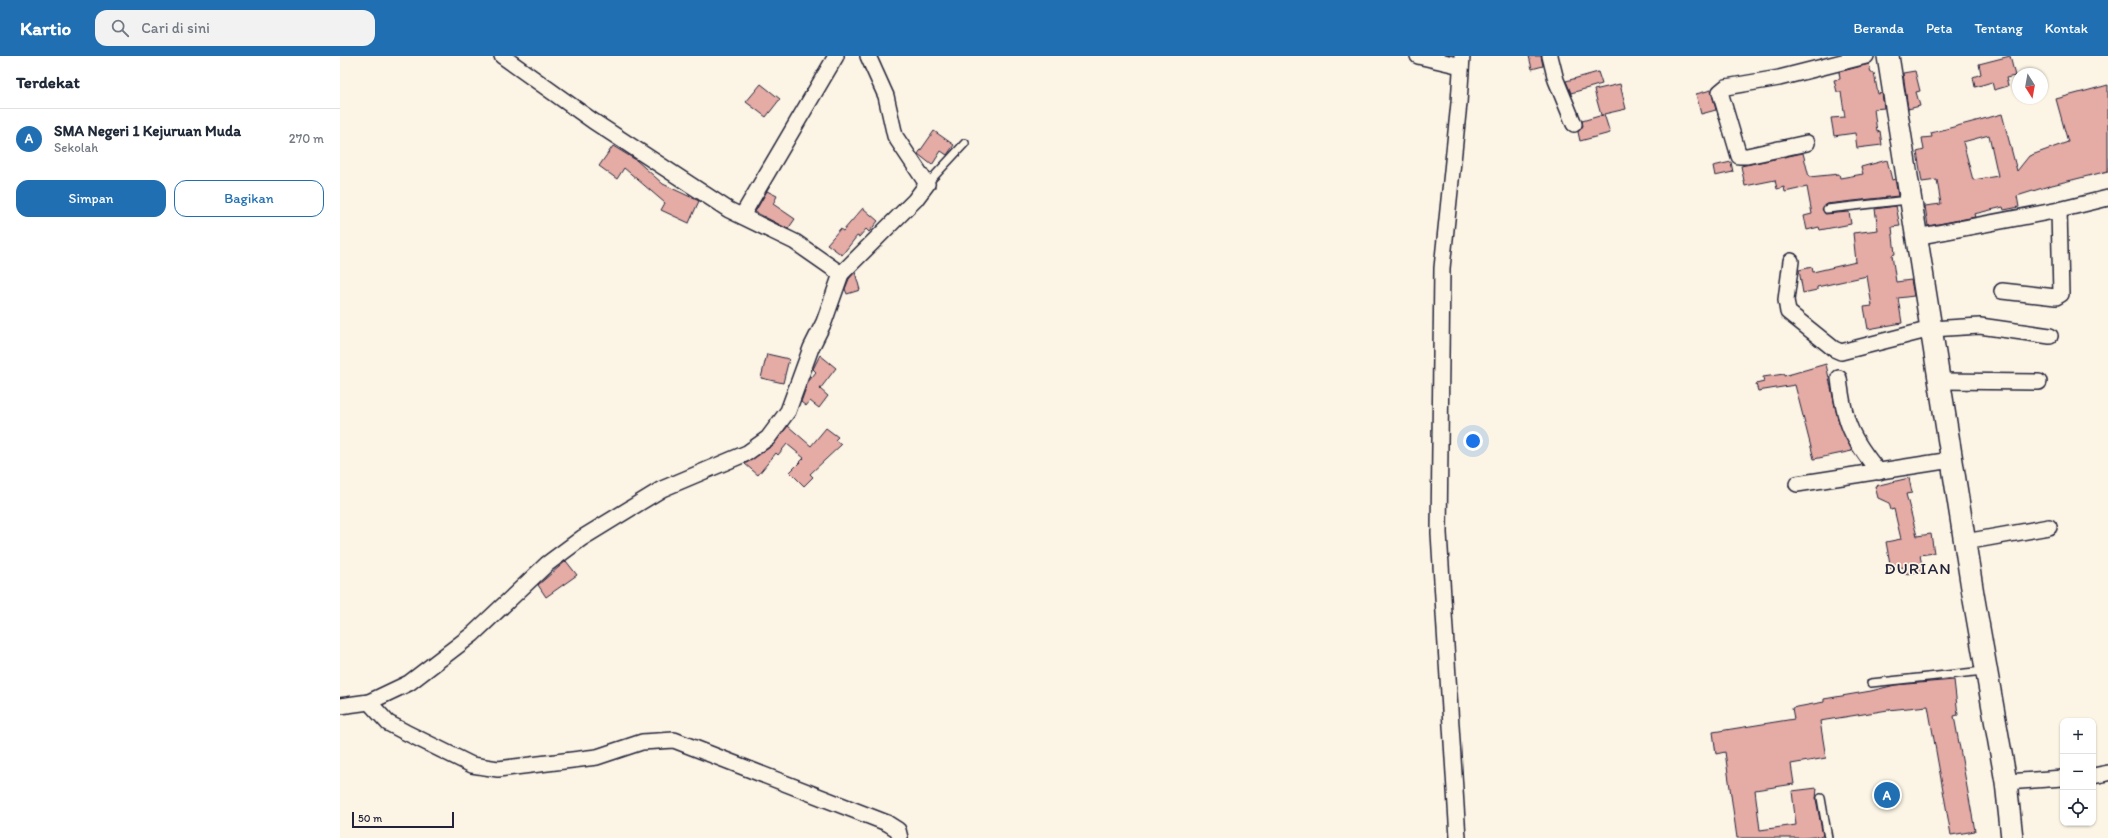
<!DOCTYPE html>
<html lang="id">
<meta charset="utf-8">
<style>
body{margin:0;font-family:Itim,sans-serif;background:#f2f2f3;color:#1f2937}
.controls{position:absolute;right:12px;bottom:12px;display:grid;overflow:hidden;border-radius:8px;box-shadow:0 1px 3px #0004}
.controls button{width:36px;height:36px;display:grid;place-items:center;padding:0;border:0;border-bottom:1px solid #e0e1e3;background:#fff;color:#1f2937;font:20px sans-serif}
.compass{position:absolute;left:1672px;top:12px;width:36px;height:36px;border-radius:50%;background:#fff;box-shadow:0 1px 3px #0004;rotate:169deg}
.scale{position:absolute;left:12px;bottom:10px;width:102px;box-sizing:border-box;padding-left:4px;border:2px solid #22223b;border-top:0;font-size:11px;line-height:14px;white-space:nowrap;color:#22223b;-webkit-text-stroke:3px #fcf5e5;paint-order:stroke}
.you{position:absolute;left:1133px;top:385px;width:14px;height:14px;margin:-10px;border:3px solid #fff;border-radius:50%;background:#1a73e8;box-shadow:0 0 0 6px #1a73e833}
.badge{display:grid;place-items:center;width:26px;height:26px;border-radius:50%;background:#1f6fb2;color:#fff;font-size:13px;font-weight:700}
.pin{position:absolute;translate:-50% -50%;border:2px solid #fff;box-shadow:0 1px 4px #0006}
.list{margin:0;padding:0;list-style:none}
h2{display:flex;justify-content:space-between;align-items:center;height:52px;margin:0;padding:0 16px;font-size:17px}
h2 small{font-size:13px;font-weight:400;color:#747a83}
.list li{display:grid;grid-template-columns:26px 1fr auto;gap:12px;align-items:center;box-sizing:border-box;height:60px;padding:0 16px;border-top:1px solid #e0e1e3}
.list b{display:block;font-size:15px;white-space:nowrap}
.list p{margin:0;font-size:13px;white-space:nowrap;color:#747a83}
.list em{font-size:13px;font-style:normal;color:#747a83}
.actions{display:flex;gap:8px;padding:12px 16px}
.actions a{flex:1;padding:9px 0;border:1px solid #1f6fb2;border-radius:12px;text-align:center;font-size:14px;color:#1f6fb2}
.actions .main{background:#1f6fb2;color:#fff}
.icon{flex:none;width:22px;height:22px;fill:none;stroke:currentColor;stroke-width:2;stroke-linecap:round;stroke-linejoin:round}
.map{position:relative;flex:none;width:1768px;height:782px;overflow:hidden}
header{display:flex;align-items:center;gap:24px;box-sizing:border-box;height:56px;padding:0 20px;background:#1f6fb2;color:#fff}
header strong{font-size:19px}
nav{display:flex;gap:22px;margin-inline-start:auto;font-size:14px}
.search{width:280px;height:36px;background:#f2f2f3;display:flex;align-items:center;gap:10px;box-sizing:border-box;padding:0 14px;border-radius:12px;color:#747a83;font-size:15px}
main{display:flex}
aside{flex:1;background:#fff}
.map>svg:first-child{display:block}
</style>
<header>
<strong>Kartio</strong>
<div class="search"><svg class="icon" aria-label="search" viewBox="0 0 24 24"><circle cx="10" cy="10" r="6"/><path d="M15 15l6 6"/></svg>Cari di sini</div>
<nav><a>Beranda</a><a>Peta</a><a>Tentang</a><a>Kontak</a></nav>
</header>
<main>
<aside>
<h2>Terdekat<small></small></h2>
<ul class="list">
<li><span class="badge">A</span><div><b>SMA Negeri 1 Kejuruan Muda</b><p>Sekolah</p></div><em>270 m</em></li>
</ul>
<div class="actions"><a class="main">Simpan</a><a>Bagikan</a></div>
</aside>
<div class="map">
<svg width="1768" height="782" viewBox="0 0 1768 782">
<rect width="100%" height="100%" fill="#fcf5e5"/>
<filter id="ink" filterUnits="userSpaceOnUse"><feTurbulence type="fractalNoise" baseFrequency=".025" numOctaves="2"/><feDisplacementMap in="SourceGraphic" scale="8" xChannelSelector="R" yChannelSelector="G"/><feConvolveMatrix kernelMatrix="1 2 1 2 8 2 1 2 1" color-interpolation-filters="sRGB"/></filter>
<g filter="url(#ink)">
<g fill="#e5aba5" stroke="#22223b" fill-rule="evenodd">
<path d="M 1189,0 L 1201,0 L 1203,10 L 1192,13 Z"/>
<path d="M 1670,0 L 1675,20 L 1666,22 L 1668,30 L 1654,34 L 1652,26 L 1635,31 L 1633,21 L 1641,18 L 1639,8 Z"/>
<path d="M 1529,8 L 1531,17 L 1534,17 L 1538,38 L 1542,37 L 1544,52 L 1534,53 L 1537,76 L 1540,75 L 1542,89 L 1517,92 L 1515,77 L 1494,80 L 1491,62 L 1505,61 L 1501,36 L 1497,36 L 1494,24 L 1500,23 L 1499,16 Z"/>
<path d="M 1575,15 L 1580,35 L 1576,36 L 1580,50 L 1568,53 L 1563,17 Z"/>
<path d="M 1258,16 L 1262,28 L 1231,37 L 1226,25 Z"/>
<path d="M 421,28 L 440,43 L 426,61 L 406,46 Z"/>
<path d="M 1280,28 L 1286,53 L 1264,58 L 1270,77 L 1240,85 L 1238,76 L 1243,70 L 1242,65 L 1263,59 L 1261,59 L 1254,34 Z"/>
<path d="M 1768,29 L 1768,115 L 1712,129 L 1677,140 L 1679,151 L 1664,154 L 1663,151 L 1634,158 L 1635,161 L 1588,170 L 1585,150 L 1601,148 L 1597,124 L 1582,126 L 1577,96 L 1584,94 L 1582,82 L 1592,81 L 1591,77 L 1662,58 L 1677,115 L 1689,100 L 1728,86 L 1716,43 ZM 1649,79 L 1658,120 L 1633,124 L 1623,86 Z"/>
<path d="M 1371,34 L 1376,54 L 1361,58 L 1356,38 Z"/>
<path d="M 594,75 L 614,89 L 607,99 L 601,95 L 592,109 L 578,98 Z"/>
<path d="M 273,90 L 296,104 L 323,128 L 359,145 L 349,167 L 321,154 L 325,147 L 284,112 L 277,123 L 259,110 Z"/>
<path d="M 1463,97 L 1469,121 L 1499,118 L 1500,122 L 1523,118 L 1521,111 L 1547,104 L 1552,124 L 1555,123 L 1558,140 L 1486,148 L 1482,153 L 1485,158 L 1509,156 L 1511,168 L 1480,174 L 1479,171 L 1467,174 L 1464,160 L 1472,158 L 1467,131 L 1445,136 L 1444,131 L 1437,133 L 1435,124 L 1405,130 L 1401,110 Z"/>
<path d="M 1391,106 L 1393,116 L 1375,120 L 1373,110 Z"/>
<path d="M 427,135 L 437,140 L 433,148 L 455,163 L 448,173 L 415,156 Z"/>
<path d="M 1556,150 L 1560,170 L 1552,171 L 1555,198 L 1552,199 L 1556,226 L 1571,224 L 1574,240 L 1558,242 L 1562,267 L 1528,273 L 1524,251 L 1532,250 L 1527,220 L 1477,231 L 1477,234 L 1463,237 L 1459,214 L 1472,211 L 1473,216 L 1516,206 L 1513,177 L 1538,174 L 1535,153 Z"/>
<path d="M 523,152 L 538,165 L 529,176 L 526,173 L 519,181 L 517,180 L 502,199 L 487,188 L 500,173 L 503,175 Z"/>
<path d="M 515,216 L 520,234 L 507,238 L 505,233 L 509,223 Z"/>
<path d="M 427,298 L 449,303 L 443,327 L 421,322 Z"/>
<path d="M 480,299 L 496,312 L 480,333 L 488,340 L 479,352 L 470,345 L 466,350 L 461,346 L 468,326 L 476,316 L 473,313 Z"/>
<path d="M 1486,308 L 1498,364 L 1512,395 L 1474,403 L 1455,329 L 1418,335 L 1416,328 L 1424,326 L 1423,321 L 1444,318 L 1444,320 Z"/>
<path d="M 448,370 L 471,390 L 486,372 L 498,381 L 495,384 L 501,389 L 470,418 L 473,421 L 464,430 L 450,416 L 464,402 L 447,388 L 438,399 L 436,397 L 418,419 L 405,408 L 433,389 Z"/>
<path d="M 1569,422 L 1572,437 L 1566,438 L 1577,480 L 1591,478 L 1594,497 L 1580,499 L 1583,515 L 1566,518 L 1564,511 L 1551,513 L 1546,486 L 1561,483 L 1554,453 L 1551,454 L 1549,447 L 1538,442 L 1535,430 Z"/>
<path d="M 226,505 L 237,519 L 206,541 L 198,529 Z"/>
<path d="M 1614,624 L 1618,659 L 1614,660 L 1635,775 L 1611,779 L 1588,650 L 1548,654 L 1480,665 L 1486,702 L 1451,708 L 1454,728 L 1415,734 L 1420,774 L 1456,769 L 1452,735 L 1477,732 L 1476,743 L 1483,780 L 1464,782 L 1397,782 L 1385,696 L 1376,698 L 1373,676 L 1454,663 L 1452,652 L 1484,646 L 1484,643 L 1531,635 L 1555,629 Z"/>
</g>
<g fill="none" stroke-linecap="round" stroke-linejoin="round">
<defs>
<g id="service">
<path d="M 587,128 L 625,87"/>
<path d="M 1487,153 L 1568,144"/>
<path d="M 1531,627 L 1644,615"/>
<path d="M 1481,742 L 1488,782"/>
</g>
<g id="minor">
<path d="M 1078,0 L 1121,10"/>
<path d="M 1210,0 L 1216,24 L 1234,68"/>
<path d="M 1467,87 L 1407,100 L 1399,100 L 1380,36 L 1386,31 L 1439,22 L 1526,0"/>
<path d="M 402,160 L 496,0"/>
<path d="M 1576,181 L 1719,154 L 1768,142"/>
<path d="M 1451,205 L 1446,244 L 1448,256 L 1494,293 L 1501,296 L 1591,273 L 1640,270 L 1710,280"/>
<path d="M 501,218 L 575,144 L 587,128 L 555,80 L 546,40 L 528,0"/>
<path d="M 1662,235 L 1716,241 L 1721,238 L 1719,154"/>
<path d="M 1499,322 C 1504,366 1511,382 1539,416"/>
<path d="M 1599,325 L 1699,326"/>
<path d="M 1457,428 L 1611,404"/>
<path d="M 1625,486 L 1709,471"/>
<path d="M 29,646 L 48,667 L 65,676 L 132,709 L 158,713 L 257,701 L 302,686 L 334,684 L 547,767 L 558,774 L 560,782"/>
<path d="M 0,650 L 29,646 L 69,627 L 133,578 L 207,508 L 242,482 L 322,433 L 407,397 L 428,382 L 448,355 L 471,292 L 484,266 L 501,218 L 455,186 L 389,154 L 253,65 L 162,0"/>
<path d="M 1753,720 L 1768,717"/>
<path d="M 1666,726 L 1723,722"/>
<path d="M 1118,782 L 1099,477 L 1102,212 L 1119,47 L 1122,0"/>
</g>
<path id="secondary" d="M 1548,0 L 1633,538 L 1666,726 L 1672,782"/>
</defs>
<use href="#service" stroke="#22223b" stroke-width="10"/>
<use href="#minor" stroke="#22223b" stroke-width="18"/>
<use href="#secondary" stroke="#22223b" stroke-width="24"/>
<use href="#service" stroke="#fcf5e5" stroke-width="7"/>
<use href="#minor" stroke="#fcf5e5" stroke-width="15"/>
<use href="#secondary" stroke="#fcf5e5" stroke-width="21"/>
</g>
</g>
<g text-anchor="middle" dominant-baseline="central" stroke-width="3.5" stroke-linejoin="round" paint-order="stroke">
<g font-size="17" letter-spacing="1" fill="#22223b" stroke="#fcf5e5">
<text x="1578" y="512">DURIAN</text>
</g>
</g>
</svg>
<div class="controls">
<button>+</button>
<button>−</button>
<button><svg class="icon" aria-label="locate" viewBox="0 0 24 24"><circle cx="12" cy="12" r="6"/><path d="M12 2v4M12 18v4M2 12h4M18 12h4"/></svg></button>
</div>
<svg class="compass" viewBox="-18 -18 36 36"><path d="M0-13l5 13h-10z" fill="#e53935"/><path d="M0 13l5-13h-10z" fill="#747a83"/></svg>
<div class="scale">50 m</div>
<div class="you"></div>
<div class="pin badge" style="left:1547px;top:739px">A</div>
</div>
</main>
